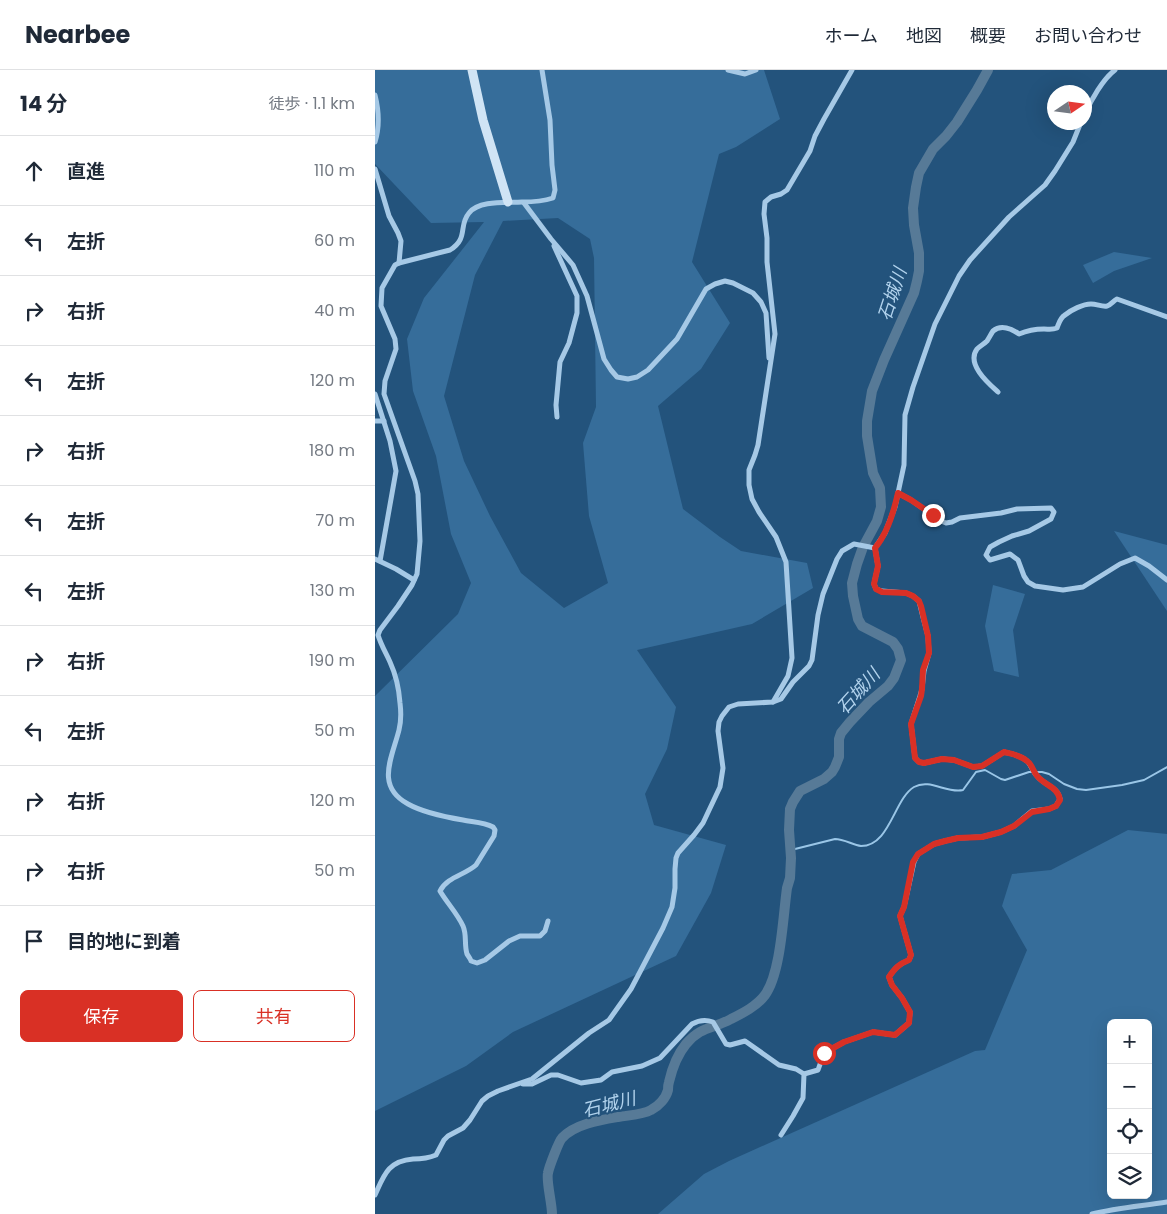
<!DOCTYPE html>
<html lang="ja">
<meta charset="utf-8">
<style>
body{margin:0;font-family:Poppins,"Noto Sans JP",sans-serif;background:#f6f6f7;color:#1f2937}
.controls{position:absolute;right:15px;bottom:15px;display:grid;overflow:hidden;border-radius:8px;box-shadow:0 5px 20px #0002}
.controls button{width:45px;height:45px;display:grid;place-items:center;padding:0;border:0;border-bottom:1px solid #e0e1e3;background:#fff;color:#1f2937;font:25px sans-serif}
.compass{position:absolute;left:672px;top:15px;width:45px;height:45px;border-radius:50%;background:#fff;box-shadow:0 5px 20px #0002;rotate:77deg}
.stop{position:absolute;width:15px;height:15px;margin:-11px;border:4px solid #d93025;border-radius:50%;background:#fff}
.stop.end{background:#d93025;border-color:#fff;box-shadow:0 1px 5px #0008}
.list{margin:0;padding:0;list-style:none}
h2{display:flex;justify-content:space-between;align-items:center;height:65px;margin:0;padding:0 20px;font-size:21px}
h2 small{font-size:16px;font-weight:400;color:#747a83}
.list li{display:grid;grid-template-columns:32px 1fr auto;gap:15px;align-items:center;box-sizing:border-box;height:70px;padding:0 20px;border-top:1px solid #e0e1e3}
.list b{display:block;font-size:19px;white-space:nowrap}
.list em{font-size:16px;font-style:normal;color:#747a83}
.actions{display:flex;gap:10px;padding:15px 20px}
.actions a{flex:1;padding:11px 0;border:1px solid #d93025;border-radius:8px;text-align:center;font-size:18px;color:#d93025}
.actions .main{background:#d93025;color:#fff}
.icon{flex:none;width:28px;height:28px;fill:none;stroke:currentColor;stroke-width:2;stroke-linecap:round;stroke-linejoin:round}
.map{position:relative;flex:none;width:792px;height:1144px;overflow:hidden}
header{display:flex;align-items:center;gap:30px;box-sizing:border-box;height:70px;padding:0 25px;background:#fff;border-bottom:1px solid #e0e1e3}
header strong{font-size:24px}
nav{display:flex;gap:28px;margin-inline-start:auto;font-size:18px}
main{display:flex}
aside{flex:1;background:#fff}
.map>svg:first-child{display:block}
</style>
<header>
<strong>Nearbee</strong>
<nav><a>ホーム</a><a>地図</a><a>概要</a><a>お問い合わせ</a></nav>
</header>
<main>
<aside>
<h2>14 分<small>徒歩 · 1.1 km</small></h2>
<ul class="list">
<li><svg class="icon" aria-label="ahead" viewBox="0 0 24 24"><path d="M12 20V5M6 11l6-6 6 6"/></svg><div><b>直進</b></div><em>110 m</em></li>
<li><svg class="icon" aria-label="left" viewBox="0 0 24 24"><path d="M17 20v-9H6M10 6l-5 5 5 5"/></svg><div><b>左折</b></div><em>60 m</em></li>
<li><svg class="icon" aria-label="right" viewBox="0 0 24 24"><path d="M7 20v-9h11M14 6l5 5-5 5"/></svg><div><b>右折</b></div><em>40 m</em></li>
<li><svg class="icon" aria-label="left" viewBox="0 0 24 24"><path d="M17 20v-9H6M10 6l-5 5 5 5"/></svg><div><b>左折</b></div><em>120 m</em></li>
<li><svg class="icon" aria-label="right" viewBox="0 0 24 24"><path d="M7 20v-9h11M14 6l5 5-5 5"/></svg><div><b>右折</b></div><em>180 m</em></li>
<li><svg class="icon" aria-label="left" viewBox="0 0 24 24"><path d="M17 20v-9H6M10 6l-5 5 5 5"/></svg><div><b>左折</b></div><em>70 m</em></li>
<li><svg class="icon" aria-label="left" viewBox="0 0 24 24"><path d="M17 20v-9H6M10 6l-5 5 5 5"/></svg><div><b>左折</b></div><em>130 m</em></li>
<li><svg class="icon" aria-label="right" viewBox="0 0 24 24"><path d="M7 20v-9h11M14 6l5 5-5 5"/></svg><div><b>右折</b></div><em>190 m</em></li>
<li><svg class="icon" aria-label="left" viewBox="0 0 24 24"><path d="M17 20v-9H6M10 6l-5 5 5 5"/></svg><div><b>左折</b></div><em>50 m</em></li>
<li><svg class="icon" aria-label="right" viewBox="0 0 24 24"><path d="M7 20v-9h11M14 6l5 5-5 5"/></svg><div><b>右折</b></div><em>120 m</em></li>
<li><svg class="icon" aria-label="right" viewBox="0 0 24 24"><path d="M7 20v-9h11M14 6l5 5-5 5"/></svg><div><b>右折</b></div><em>50 m</em></li>
<li><svg class="icon" aria-label="arrive" viewBox="0 0 24 24"><path d="M6 21V4h12l-3 4 3 4H6"/></svg><div><b>目的地に到着</b></div></li>
</ul>
<div class="actions"><a class="main">保存</a><a>共有</a></div>
</aside>
<div class="map">
<svg width="792" height="1144" viewBox="0 0 792 1144">
<rect width="100%" height="100%" fill="#23537c"/>
<g fill="#366d9a" fill-rule="evenodd">
<path d="M 0,0 L 389,0 L 405,49 L 361,77 L 344,84 L 317,192 L 355,253 L 326,299 L 283,336 L 308,439 L 345,467 L 366,481 L 432,493 L 438,518 L 377,554 L 262,580 L 301,637 L 292,679 L 270,724 L 279,755 L 351,775 L 336,823 L 301,886 L 138,962 L 91,996 L 0,1041 L 0,626 L 83,544 L 96,513 L 76,464 L 61,386 L 38,321 L 32,269 L 49,228 L 109,152 L 56,153 L 0,94 ZM 183,148 L 215,169 L 219,188 L 221,337 L 208,373 L 214,446 L 233,513 L 189,538 L 146,503 L 115,446 L 89,391 L 69,326 L 100,205 L 128,151 Z"/>
<path d="M 739,182 L 777,188 L 739,201 L 718,213 L 708,195 Z"/>
<path d="M 739,461 L 792,475 L 792,541 Z"/>
<path d="M 618,515 L 650,524 L 638,560 L 644,607 L 619,601 L 610,556 Z"/>
<path d="M 753,760 L 792,764 L 792,1144 L 283,1144 L 329,1104 L 354,1091 L 600,981 L 610,980 L 652,880 L 627,836 L 637,804 L 676,800 ZM 736,953 L 773,953 L 773,1125 L 736,1125 Z"/>
</g>
<g fill="none" stroke-linecap="round" stroke-linejoin="round">
<path stroke="#9ac6e7" stroke-width="2" d="M 416,780 L 460,769 C 469,769 478,775 486,776 C 515,776 519,729 539,717 C 555,708 572,724 588,720 L 601,702 L 610,700 L 626,709 L 630,710 L 654,702 L 667,702 L 674,704 L 689,714 L 702,719 L 711,720 L 747,715 L 769,710 L 792,697"/>
<path stroke="#577a97" stroke-width="10" d="M 177,1144 C 177,1133 171,1111 173,1103 C 174,1097 184,1071 187,1068 C 200,1054 225,1050 243,1047 C 254,1045 267,1045 276,1040 C 284,1036 291,1028 293,1020 C 293,1017 293,1015 294,1012 C 297,999 302,985 311,974 C 326,956 338,959 356,949 C 368,943 382,936 390,925 C 406,903 408,846 412,818 L 415,808 L 416,788 L 414,760 L 415,739 L 418,732 L 425,721 L 449,709 L 457,702 L 460,697 L 464,687 L 464,669 L 466,663 L 475,652 L 494,632 L 513,616 L 519,608 L 526,590 L 523,579 L 518,572 L 487,556 L 483,549 L 478,526 L 477,513 L 482,494 L 488,477 L 502,451 L 506,437 L 505,418 L 498,403 L 492,366 L 492,351 L 497,321 L 509,290 L 539,223 L 542,211 L 544,201 L 544,183 L 539,155 L 538,138 L 541,117 L 544,103 L 558,79 L 571,66 L 582,52 L 602,20 L 613,0"/>
<g stroke="#a6c9e6" stroke-width="5">
<path d="M 167,0 L 175,50 L 177,95 L 180,120 L 178,128 C 169,131 157,132 147,132 C 132,133 104,130 94,143 C 83,156 94,168 75,180 L 24,193 L 20,195 L 7,218 L 6,236 L 20,269 L 21,279 L 10,311 L 9,324 L 40,411 L 43,424 L 45,471 L 42,504 L 37,515 L 23,536 L 5,560 L 3,565 C 6,575 11,583 15,592 C 21,605 24,619 25,633 C 26,641 26,652 24,660 C 17,688 0,716 33,734 C 49,743 70,747 88,750 C 98,752 109,752 118,757 L 120,760 L 119,766 L 101,795 C 90,805 72,807 65,821 C 72,833 82,843 88,856 C 92,865 89,874 92,884 C 92,884 96,890 96,891 L 102,893 L 110,890 L 134,871 L 145,866 L 165,866 L 170,861 L 173,851"/>
<path d="M 353,0 L 370,4 L 381,0"/>
<path d="M 0,25 C 4,41 5,56 0,72"/>
<path d="M 710,44 C 716,30 728,9 740,0"/>
<path d="M 0,99 L 14,146 L 23,163 L 26,171 L 24,193"/>
<path d="M 149,133 L 176,169 L 198,195 L 212,226 L 229,289 L 236,300 L 242,307 L 253,309 L 262,307 L 273,300 L 302,269 L 331,219 L 340,214 L 350,211 L 358,213 L 378,223 L 386,232 L 391,243 L 394,288"/>
<path d="M 179,176 L 202,226 L 202,243 L 194,273 L 185,292 L 181,335 L 182,347"/>
<path d="M 623,322 C 613,313 591,294 602,279 C 605,276 609,274 612,271 C 614,268 616,264 618,261 C 626,254 637,259 644,264 C 651,261 661,259 669,259 C 674,259 677,260 682,258 C 684,253 685,248 690,245 C 696,240 708,234 716,234 C 722,234 727,237 732,236 C 736,235 738,231 742,229 L 792,247"/>
<path d="M 0,324 L 15,371 L 21,401 L 5,491"/>
<path d="M 0,351 L 9,351"/>
<path d="M 523,423 L 536,430 L 566,451 L 571,453 L 577,452 L 585,448 L 626,443 L 642,439 L 676,438 L 679,442 L 676,449 L 654,461 L 637,466 L 624,472 L 615,477 L 611,485 L 615,490 L 635,484 L 643,490 L 649,506 L 653,512 L 660,516 L 688,520 L 708,517 L 745,494 L 760,488 L 774,496 L 792,510"/>
<path d="M 0,489 L 21,499 L 39,510"/>
<path d="M 398,632 L 413,606 L 417,588 L 411,492 L 401,467 L 384,442 L 377,429 L 374,415 L 374,400 L 380,385 L 383,375 L 400,264 L 392,192 L 392,168 L 389,144 L 390,132 L 396,127 L 406,124 L 412,120 L 435,81 L 440,66 L 449,49 L 477,0"/>
<path d="M 429,1004 L 443,1000 L 449,983 L 469,972 L 498,962 L 520,965 L 534,953 L 535,942 L 527,928 L 517,915 L 514,907 C 520,898 524,894 534,890 L 536,885 L 525,846 L 529,837 L 539,792 L 543,784 L 559,774 L 570,771 L 583,768 L 607,767 L 626,762 L 639,756 L 657,741 L 674,739 L 681,736 L 685,729 C 683,717 671,716 663,707 C 657,702 656,694 652,691 C 645,685 637,684 629,682 L 607,696 L 598,697 L 579,690 L 567,689 L 549,693 L 544,692 L 540,688 L 536,654 L 545,626 L 547,619 L 549,601 L 554,583 L 553,566 L 548,547 L 544,531 L 538,526 L 531,523 L 507,521 L 501,519 L 499,514 L 503,496 L 500,478 L 510,463 L 520,437 L 529,395 L 530,345 L 538,317 L 560,254 L 584,206 L 595,190 L 634,147 L 670,115 L 680,101 L 698,72 L 706,52"/>
<path d="M 148,1014 L 157,1014 L 176,1005 L 183,1005 L 206,1013 L 226,1010 L 237,1002 L 267,996 L 285,988 L 317,954 C 324,950 330,949 338,952 L 351,974 L 355,975 L 370,971 L 404,995 L 421,999 L 429,1004 L 428,1028 L 418,1046 L 406,1065"/>
<path d="M 0,1125 C 9,1105 13,1091 38,1089 C 47,1089 54,1088 61,1085 L 69,1070 L 73,1066 L 88,1058 L 95,1050 L 107,1031 L 113,1026 L 123,1021 L 157,1009 L 214,963 L 234,950 L 256,919 L 288,858 L 297,837 L 300,818 L 300,799 L 301,788 L 303,783 L 319,765 L 328,753 L 345,717 L 348,698 L 343,661 L 344,652 L 347,646 L 354,637 L 363,634 L 398,632 L 406,629 L 418,612 L 434,596 L 437,590 L 443,545 L 448,524 L 462,489 L 467,481 L 479,474 L 500,478"/>
<path d="M 717,1144 C 742,1138 767,1136 792,1132"/>
</g>
<path stroke="#d0e4f5" stroke-width="9" d="M 97,0 L 108,50 L 133,132"/>
</g>
<g fill="none" stroke-linecap="round" stroke-linejoin="round">
<path stroke="#d93025" stroke-width="6" d="M 449,983 L 469,972 L 498,962 L 520,965 L 534,953 L 535,942 L 527,928 L 517,915 L 514,907 C 520,898 524,894 534,890 L 536,885 L 525,846 L 529,837 L 538,792 L 543,784 L 559,774 L 570,771 L 583,768 L 607,767 L 626,762 L 639,756 L 657,742 L 674,739 L 681,736 L 685,730 C 683,717 671,716 663,707 C 658,702 657,694 652,691 C 645,685 637,684 629,682 L 607,696 L 598,697 L 579,690 L 567,689 L 549,693 L 544,692 L 540,688 L 536,654 L 546,626 L 547,619 L 548,600 L 554,583 L 553,566 L 546,536 L 544,531 L 538,526 L 531,523 L 507,522 L 501,519 L 499,514 L 503,496 L 500,478 C 512,464 519,441 523,423 L 536,430 L 558,445"/>
</g>
<g text-anchor="middle" dominant-baseline="central" stroke-width="4" stroke-linejoin="round" paint-order="stroke">
<g font-size="18" font-style="italic" fill="#b2d3ed" stroke="#23537c">
<text transform="translate(517 224) rotate(-72)">石城川</text>
<text transform="translate(483 621) rotate(-48)">石城川</text>
<text transform="translate(234 1034) rotate(-14)">石城川</text>
</g>
</g>
</svg>
<div class="controls">
<button>+</button>
<button>−</button>
<button><svg class="icon" aria-label="locate" viewBox="0 0 24 24"><circle cx="12" cy="12" r="6"/><path d="M12 2v4M12 18v4M2 12h4M18 12h4"/></svg></button>
<button><svg class="icon" aria-label="layers" viewBox="0 0 24 24"><path d="M12 4l9 5-9 5-9-5zM3 14l9 5 9-5"/></svg></button>
</div>
<svg class="compass" viewBox="-18 -18 36 36"><path d="M0-13l5 13h-10z" fill="#e53935"/><path d="M0 13l5-13h-10z" fill="#747a83"/></svg>
<div class="stop" style="left:449px;top:983px"></div>
<div class="stop end" style="left:558px;top:445px"></div>
</div>
</main>
